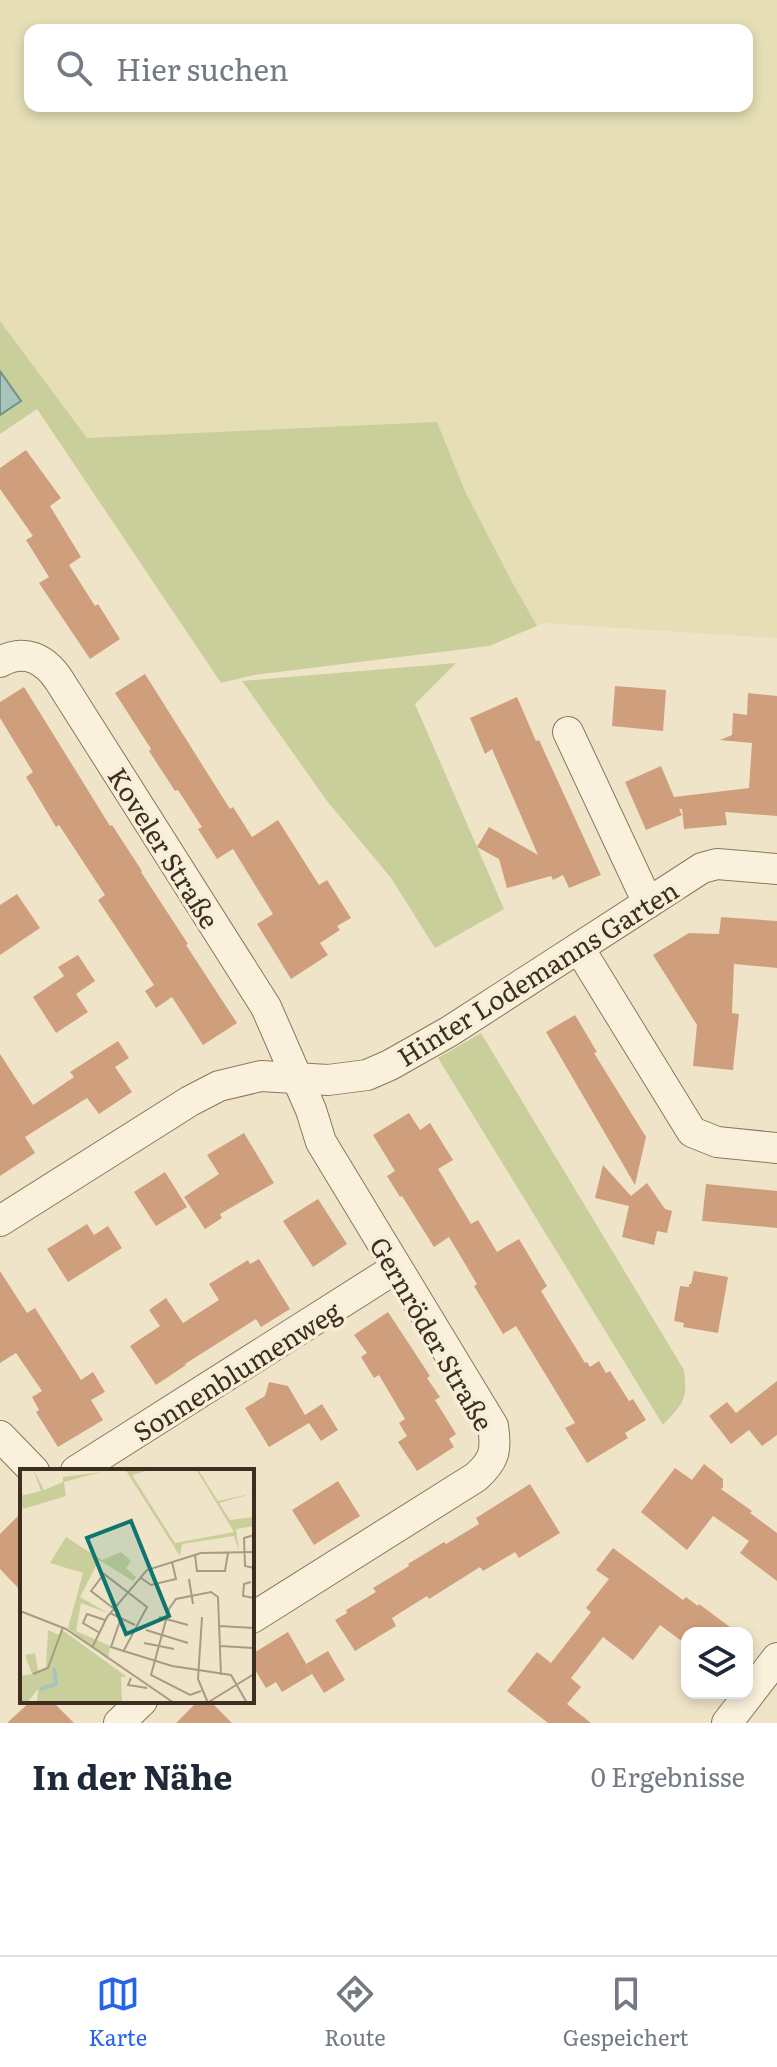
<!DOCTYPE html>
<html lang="de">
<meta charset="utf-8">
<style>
body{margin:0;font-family:Literata,serif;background:#f6f6f7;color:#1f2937}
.controls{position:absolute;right:24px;bottom:24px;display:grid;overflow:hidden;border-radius:16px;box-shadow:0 4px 12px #0003}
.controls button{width:72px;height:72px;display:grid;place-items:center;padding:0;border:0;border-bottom:2px solid #e0e1e3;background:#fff;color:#1f2937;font:40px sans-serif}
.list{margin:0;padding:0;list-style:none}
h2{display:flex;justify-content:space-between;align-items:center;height:104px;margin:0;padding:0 32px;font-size:34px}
h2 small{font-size:26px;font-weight:400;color:#747a83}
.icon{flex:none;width:44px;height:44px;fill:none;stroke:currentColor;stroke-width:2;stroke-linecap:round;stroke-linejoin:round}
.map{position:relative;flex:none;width:777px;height:1723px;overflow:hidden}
.search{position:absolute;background:#fff;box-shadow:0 4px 12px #0003;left:24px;right:24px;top:24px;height:88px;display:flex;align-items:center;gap:20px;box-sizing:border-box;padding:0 28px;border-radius:16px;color:#747a83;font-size:30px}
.sheet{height:232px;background:#fff}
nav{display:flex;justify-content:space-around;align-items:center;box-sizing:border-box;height:112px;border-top:2px solid #e0e1e3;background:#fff;font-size:22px;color:#747a83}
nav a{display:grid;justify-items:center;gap:4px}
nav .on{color:#2563eb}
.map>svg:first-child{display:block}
</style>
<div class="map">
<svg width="777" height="1723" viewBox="0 0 777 1723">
<rect width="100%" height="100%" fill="#f0e4c8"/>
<path fill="#e6deb5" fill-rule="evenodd" d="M 0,0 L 777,0 L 777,638 L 544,623 L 537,626 L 511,580 L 465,491 L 437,423 L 87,438 L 0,321 ZM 30,30 L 747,30 L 747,106 L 30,106 Z"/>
<g fill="#c9cf9b">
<path d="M 0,321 L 87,438 L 437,422 L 465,491 L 511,580 L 537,626 L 489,646 L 254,675 L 221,683 L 37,409 L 0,434 Z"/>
<path d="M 456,663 L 415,704 L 504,909 L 435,948 L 391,878 L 327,801 L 242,681 Z"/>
<path d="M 481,1033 L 684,1370 C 688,1401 683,1403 663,1425 L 438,1058 Z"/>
</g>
<path fill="#a9c4bc" stroke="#6f938a" stroke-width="2" d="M 0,371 L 21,401 L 0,415 Z"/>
<g fill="#cf9f7d">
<path d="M 26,450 L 61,498 L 50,506 L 81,557 L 69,565 L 95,606 L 98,604 L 120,639 L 90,659 L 39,583 L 49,577 L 26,540 L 33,536 L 0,489 L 0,468 Z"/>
<path d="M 145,674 L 230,809 L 233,807 L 252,837 L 278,820 L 319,885 L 327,880 L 351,918 L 337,926 L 340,930 L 320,943 L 328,955 L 291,979 L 257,924 L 273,914 L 233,849 L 217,859 L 198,829 L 202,827 L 178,790 L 175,791 L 149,751 L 151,749 L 115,693 Z"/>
<path d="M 615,686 L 666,690 L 663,731 L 612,726 Z"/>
<path d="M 24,687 L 110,826 L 112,825 L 142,871 L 141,872 L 188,944 L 186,945 L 237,1023 L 203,1045 L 172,997 L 156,1008 L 145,991 L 154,985 L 98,900 L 105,895 L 59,825 L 56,827 L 26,777 L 33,772 L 0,718 L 0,702 Z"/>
<path d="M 748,693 L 777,696 L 777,816 L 725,812 L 727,825 L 684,829 L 682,809 L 679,809 L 682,815 L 646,830 L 625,782 L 661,766 L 674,797 L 749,788 L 752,743 L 720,740 L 732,735 L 733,713 L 747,715 Z"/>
<path d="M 517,697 L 536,741 L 539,740 L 601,875 L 569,888 L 563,875 L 553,880 L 551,876 L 507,888 L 499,859 L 477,847 L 489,827 L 538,855 L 492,749 L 485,754 L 470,718 Z"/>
<path d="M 17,894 L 40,928 L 0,955 L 0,905 Z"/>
<path d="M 721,917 L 777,921 L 777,968 L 734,964 L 732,1013 L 739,1014 L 733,1070 L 693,1066 L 697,1025 L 653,955 L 689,933 L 719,934 Z"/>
<path d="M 78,955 L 95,981 L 76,994 L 88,1012 L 56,1033 L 33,997 L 64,976 L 58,967 Z"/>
<path d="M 575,1015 L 597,1052 L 594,1053 L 646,1137 L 635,1185 L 546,1032 Z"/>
<path d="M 118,1041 L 129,1058 L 115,1067 L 132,1092 L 99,1114 L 87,1098 L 25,1137 L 35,1153 L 0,1176 L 0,1054 L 33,1105 L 74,1077 L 70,1072 Z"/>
<path d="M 409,1113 L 420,1130 L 430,1123 L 453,1160 L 438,1169 L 471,1224 L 478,1220 L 497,1252 L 519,1239 L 547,1286 L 541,1291 L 585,1363 L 587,1362 L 590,1367 L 599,1361 L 606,1373 L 610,1371 L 629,1401 L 633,1399 L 646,1420 L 625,1433 L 628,1438 L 587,1463 L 565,1428 L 575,1423 L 516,1326 L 503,1334 L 474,1286 L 477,1284 L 449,1237 L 434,1247 L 402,1196 L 400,1197 L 387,1176 L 395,1171 L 373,1135 Z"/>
<path d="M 244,1133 L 274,1183 L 220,1214 L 222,1218 L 205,1229 L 184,1197 L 219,1174 L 207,1155 Z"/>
<path d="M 603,1165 L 631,1196 L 647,1183 L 665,1209 L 672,1211 L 667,1233 L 657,1231 L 654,1245 L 622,1237 L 629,1206 L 595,1198 Z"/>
<path d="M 165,1172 L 187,1207 L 156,1226 L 134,1192 Z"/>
<path d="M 706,1184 L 777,1191 L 777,1228 L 702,1221 Z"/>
<path d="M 318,1199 L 347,1244 L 313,1267 L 283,1221 Z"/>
<path d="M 87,1224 L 94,1235 L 108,1226 L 122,1248 L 68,1282 L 47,1249 Z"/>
<path d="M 259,1259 L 290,1309 L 261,1327 L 256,1319 L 185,1364 L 186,1365 L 156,1385 L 130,1346 L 160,1326 L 149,1310 L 166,1298 L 183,1323 L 219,1300 L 209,1284 L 248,1260 L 250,1264 Z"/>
<path d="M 0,1271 L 27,1313 L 35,1308 L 81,1380 L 93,1372 L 105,1392 L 91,1400 L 103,1420 L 58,1447 L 36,1412 L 39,1410 L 32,1397 L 42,1391 L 16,1353 L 0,1363 Z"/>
<path d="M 694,1271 L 728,1277 L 718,1333 L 683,1327 L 684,1323 L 674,1321 L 680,1286 L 689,1287 L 689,1284 L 691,1284 Z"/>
<path d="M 388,1312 L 430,1376 L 427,1378 L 440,1397 L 435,1400 L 456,1434 L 449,1439 L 454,1447 L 417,1471 L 398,1442 L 407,1436 L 399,1423 L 405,1419 L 379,1375 L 374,1378 L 361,1357 L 367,1353 L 354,1335 Z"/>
<path d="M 777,1381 L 777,1435 L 762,1446 L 749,1430 L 731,1444 L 709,1416 L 727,1402 L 736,1413 Z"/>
<path d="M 269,1382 L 288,1386 L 305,1415 L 322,1404 L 338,1430 L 321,1441 L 309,1423 L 269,1447 L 245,1408 L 265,1396 Z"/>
<path d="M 704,1464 L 723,1479 L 723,1487 L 721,1489 L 752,1511 L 750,1513 L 777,1533 L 777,1581 L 740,1553 L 749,1541 L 713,1516 L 687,1550 L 641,1512 L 675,1468 L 692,1480 Z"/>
<path d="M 338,1481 L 360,1516 L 314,1545 L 292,1510 Z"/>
<path d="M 530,1484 L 560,1533 L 519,1558 L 515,1552 L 483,1571 L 480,1567 L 429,1599 L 427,1596 L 392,1618 L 396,1626 L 355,1651 L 335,1620 L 347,1613 L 346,1610 L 376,1592 L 373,1588 L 409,1566 L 408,1564 L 444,1542 L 446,1544 L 479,1524 L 476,1518 Z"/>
<path d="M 22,1512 L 22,1592 L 0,1569 L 0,1534 Z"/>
<path d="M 613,1548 L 683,1600 L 686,1597 L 698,1606 L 699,1604 L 738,1633 L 687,1633 L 687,1645 L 660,1625 L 633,1660 L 603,1637 L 571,1678 L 581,1687 L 567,1704 L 591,1723 L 548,1723 L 507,1691 L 537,1652 L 551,1663 L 591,1612 L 586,1608 L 609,1579 L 596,1570 Z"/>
<path d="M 288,1632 L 312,1674 L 282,1692 L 276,1682 L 266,1688 L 252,1665 L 252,1654 Z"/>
<path d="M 328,1651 L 345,1680 L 324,1693 L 306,1664 Z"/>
<path d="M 31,1701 L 52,1701 L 74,1723 L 7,1723 Z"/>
<path d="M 198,1701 L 210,1701 L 232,1723 L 176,1723 Z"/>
</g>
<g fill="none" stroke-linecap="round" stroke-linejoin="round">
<defs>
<g id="minor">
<path d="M 0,662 C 25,648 45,659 59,680 L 266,1007 L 311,1110 L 321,1142 L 493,1426 C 497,1451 494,1461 476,1477 L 252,1618"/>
<path d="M 568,732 L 648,903"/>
<path d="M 579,948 L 692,1132 L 717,1142 L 777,1148"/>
<path d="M 0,1221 L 190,1101 L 219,1086 L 261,1076 L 328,1080 L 367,1075 L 390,1065 L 450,1031 L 702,868 L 717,864 L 777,869"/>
<path d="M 0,1436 L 34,1471"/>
<path d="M 76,1471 L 396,1268"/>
<path d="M 119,1723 L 142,1701"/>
<path d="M 727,1723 L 777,1658"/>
</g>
</defs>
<use href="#minor" stroke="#8d765c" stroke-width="32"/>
<use href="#minor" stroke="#faf1dc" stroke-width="30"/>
</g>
<g text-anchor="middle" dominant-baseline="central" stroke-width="7" stroke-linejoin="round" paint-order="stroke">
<g font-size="26" fill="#3d2e20" stroke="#f7eed8">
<text transform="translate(165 847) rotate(58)">Koveler Straße</text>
<text transform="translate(537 972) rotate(-32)">Hinter Lodemanns Garten</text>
<text transform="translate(433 1333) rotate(60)">Gernröder Straße</text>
<text transform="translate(236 1370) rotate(-32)">Sonnenblumenweg</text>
</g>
</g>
<g transform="translate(20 1469)">
<rect width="234" height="234" fill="#f0e4c8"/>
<path d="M 13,0 L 24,21 L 43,13 L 43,8 L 81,3 L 44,13 L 46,27 L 3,40 L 0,27 L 21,22 ZM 105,0 L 133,0 L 112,6 L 155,74 L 214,63 L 176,0 L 187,0 L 179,2 L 198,32 L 234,24 L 199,34 L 210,51 L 234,48 L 234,57 L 216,60 L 219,82 L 214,67 L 162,75 L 160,87 ZM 46,68 L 82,91 L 101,83 L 111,92 L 106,99 L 116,108 L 113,112 L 79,91 L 60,128 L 88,144 L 61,134 L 56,162 L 90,177 L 88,190 L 48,159 L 63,104 L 30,94 ZM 41,160 L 107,208 L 101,208 L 102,234 L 17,234 L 18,220 L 7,234 L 0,234 L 0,207 L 12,205 L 5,186 L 15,184 L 18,202 L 26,198 L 28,161 L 39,166 Z" fill="#c9cf9b"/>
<path fill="none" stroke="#a9c4bc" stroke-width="4" d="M 20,220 L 36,215 L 34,199"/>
<path fill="none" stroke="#a89b85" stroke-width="2" d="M 234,66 L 224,69 L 225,97 L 234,99M 175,86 L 177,102 L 205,102 L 208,84M 121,109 L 131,116 L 156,110 L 152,93M 169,110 L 173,135M 231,113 L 224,115 L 223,127 L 234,129M 93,139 L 71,122 L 84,105 L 127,138 L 103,183M 0,142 L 46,160 L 154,234M 90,144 L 115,156M 139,148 L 168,156M 182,148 L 178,210 L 188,234M 101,149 L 91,178 L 152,197 L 211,206 L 227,234M 200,157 L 234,159M 126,161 L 168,174M 80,164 L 63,154 L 67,145 L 85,151M 124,174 L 154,180M 200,177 L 234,179M 72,179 L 87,148 L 127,101 L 181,84 L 234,83M 13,205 L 28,199 L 43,158M 111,209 L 108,216 L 127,219M 181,222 L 170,226 L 131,206 L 149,140 L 156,130 L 191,123 L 198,128 L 201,206M 187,234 L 234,205"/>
<path fill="#0f766e" fill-opacity="0.15" stroke="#0f766e" stroke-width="4" d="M 111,52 L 149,147 L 106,165 L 67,69 Z"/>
<rect width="234" height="234" fill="none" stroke="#3d2e20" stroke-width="4"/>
</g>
</svg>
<div class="controls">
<button><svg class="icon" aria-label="layers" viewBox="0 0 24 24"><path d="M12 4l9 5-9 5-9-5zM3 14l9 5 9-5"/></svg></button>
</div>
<div class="search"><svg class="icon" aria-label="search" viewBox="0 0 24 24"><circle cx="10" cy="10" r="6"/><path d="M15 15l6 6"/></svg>Hier suchen</div>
</div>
<section class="sheet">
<h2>In der Nähe<small>0 Ergebnisse</small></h2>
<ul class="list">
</ul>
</section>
<nav>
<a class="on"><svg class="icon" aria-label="map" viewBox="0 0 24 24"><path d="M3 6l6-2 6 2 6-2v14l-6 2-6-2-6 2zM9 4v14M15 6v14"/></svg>Karte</a>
<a><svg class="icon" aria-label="directions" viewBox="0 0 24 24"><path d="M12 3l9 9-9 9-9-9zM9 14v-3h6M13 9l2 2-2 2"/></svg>Route</a>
<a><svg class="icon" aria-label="saved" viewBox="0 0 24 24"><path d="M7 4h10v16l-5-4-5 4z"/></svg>Gespeichert</a>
</nav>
